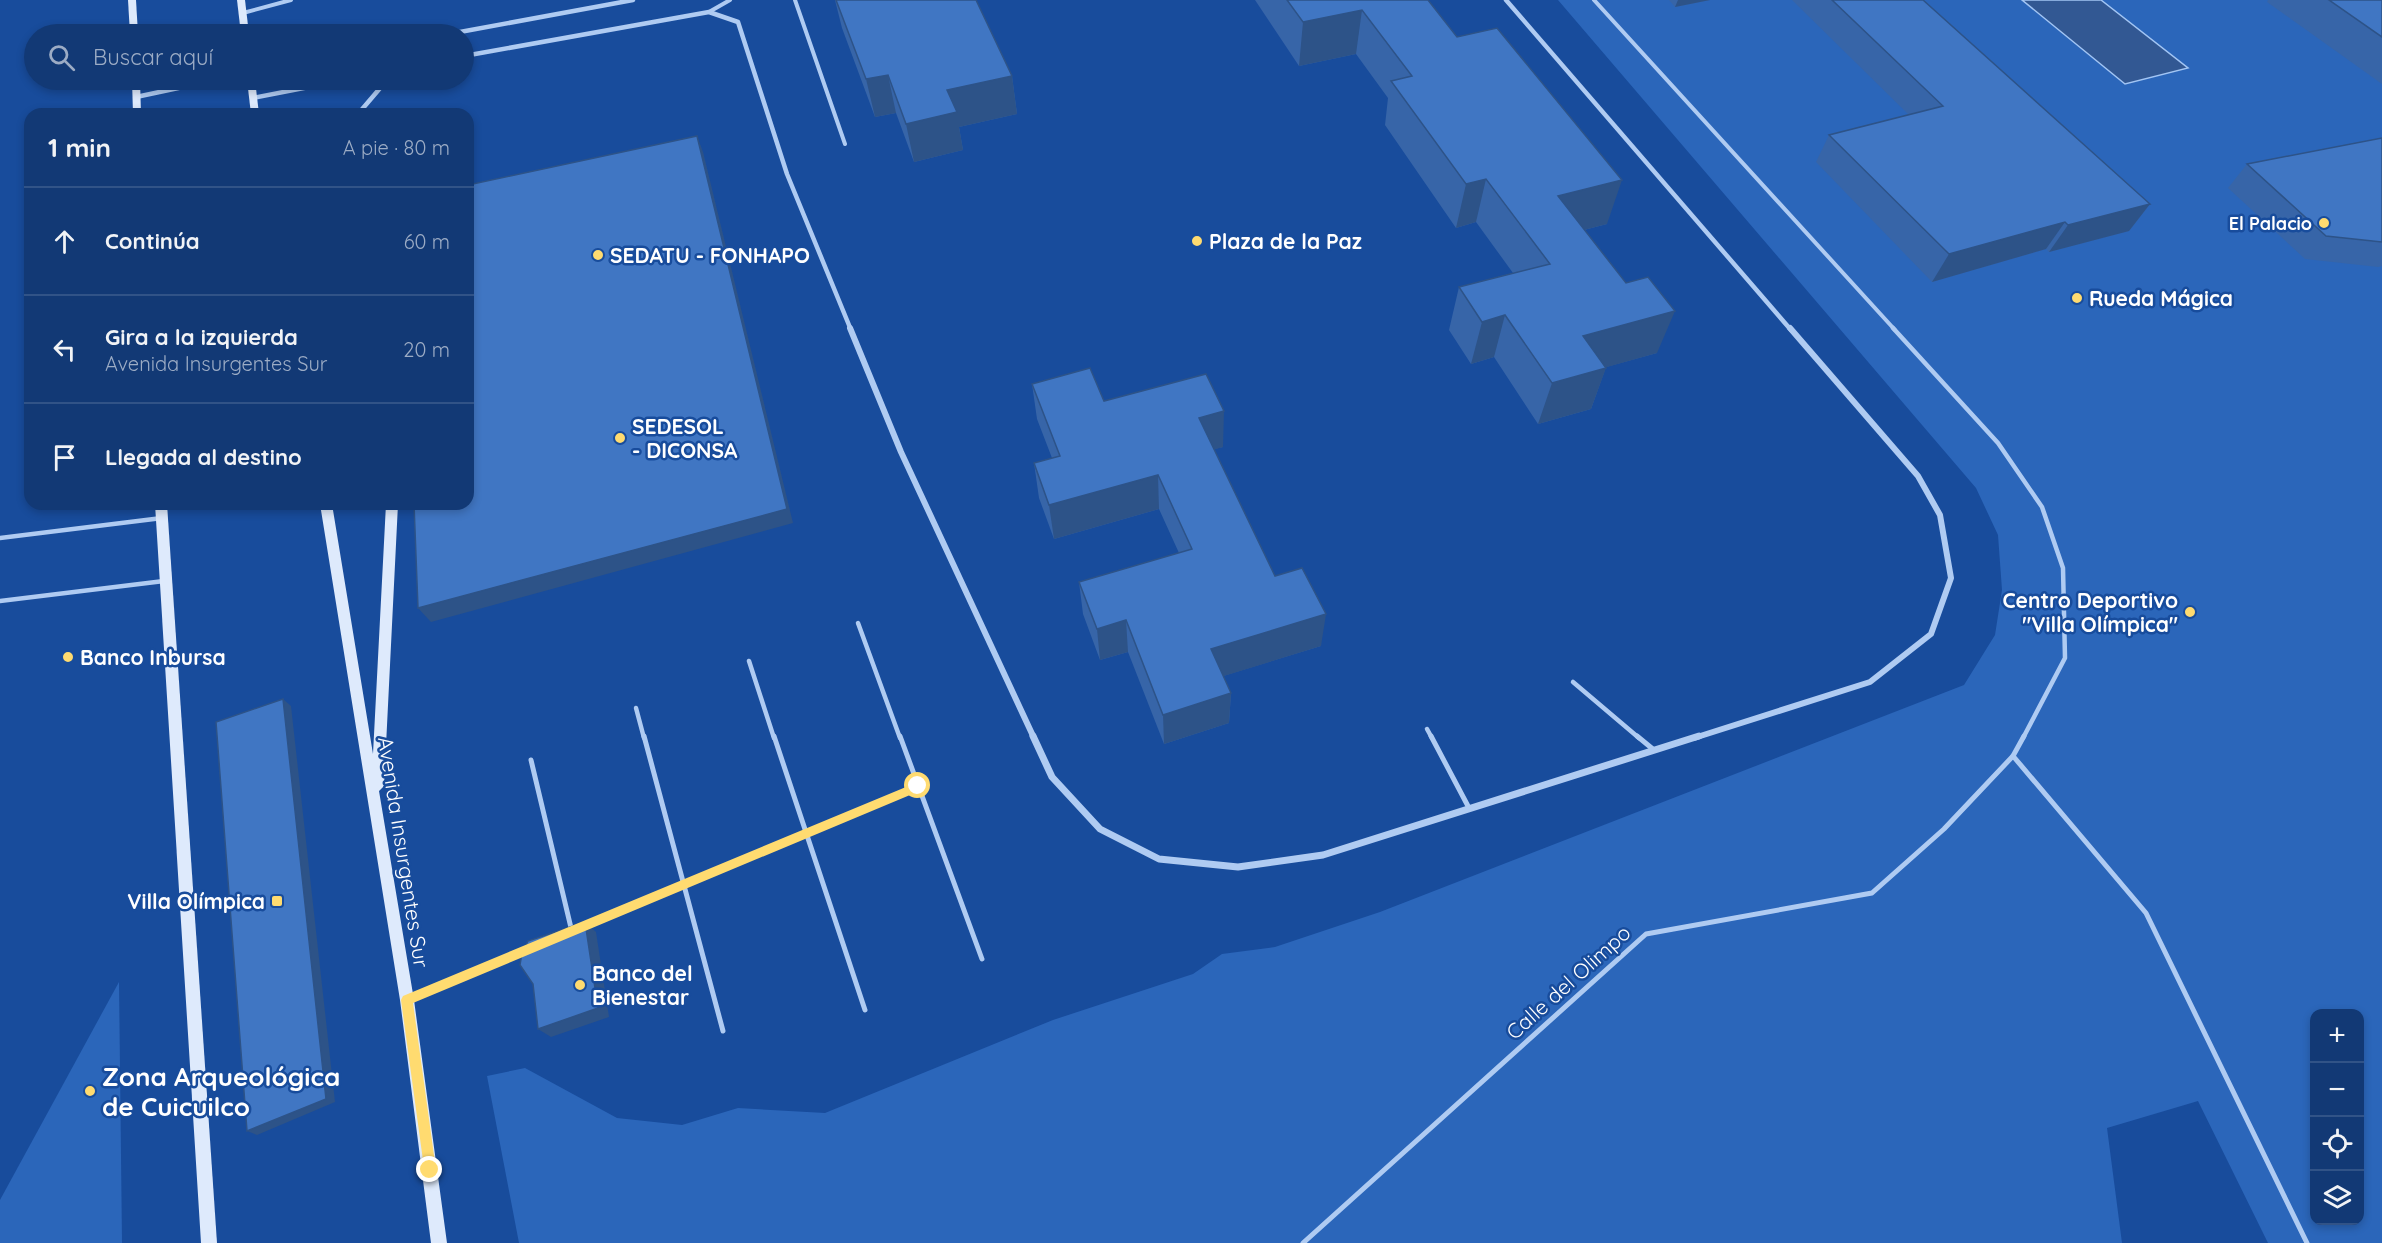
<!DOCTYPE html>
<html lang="es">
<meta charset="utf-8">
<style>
body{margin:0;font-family:Quicksand,sans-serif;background:#1b407a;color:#f1f3f6}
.controls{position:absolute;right:18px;bottom:18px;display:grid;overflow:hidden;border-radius:12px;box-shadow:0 3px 9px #0003}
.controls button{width:54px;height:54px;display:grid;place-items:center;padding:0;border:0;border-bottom:2px solid #315387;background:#123975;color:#f1f3f6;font:30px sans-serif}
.stop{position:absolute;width:18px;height:18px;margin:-14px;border:4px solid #ffdb70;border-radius:50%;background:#fff}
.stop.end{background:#ffdb70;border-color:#fff;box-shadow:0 2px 6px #0008}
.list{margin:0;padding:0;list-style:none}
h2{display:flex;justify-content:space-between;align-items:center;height:78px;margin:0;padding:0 24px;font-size:26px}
h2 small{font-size:20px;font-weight:400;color:#9cacc5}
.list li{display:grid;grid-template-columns:39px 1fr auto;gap:18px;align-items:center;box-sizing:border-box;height:108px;padding:0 24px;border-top:2px solid #315387}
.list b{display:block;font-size:22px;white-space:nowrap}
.list p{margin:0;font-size:20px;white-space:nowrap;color:#9cacc5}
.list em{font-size:20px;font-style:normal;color:#9cacc5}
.icon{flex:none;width:33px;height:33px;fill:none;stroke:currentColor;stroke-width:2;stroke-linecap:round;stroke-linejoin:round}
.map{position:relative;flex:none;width:2382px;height:1243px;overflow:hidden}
.search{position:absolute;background:#123975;box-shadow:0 3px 9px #0003;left:24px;top:24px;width:450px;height:66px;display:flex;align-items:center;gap:15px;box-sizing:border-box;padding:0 21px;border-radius:33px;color:#9cacc5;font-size:22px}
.panel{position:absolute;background:#123975;box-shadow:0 3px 9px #0003;left:24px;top:108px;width:450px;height:402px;border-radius:18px}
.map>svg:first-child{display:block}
</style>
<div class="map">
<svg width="2382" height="1243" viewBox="0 0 2382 1243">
<rect width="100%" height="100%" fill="#184c9c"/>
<g fill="#2b66ba" fill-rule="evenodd">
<path d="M 1558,0 L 2382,0 L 2382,1243 L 2268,1243 L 2198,1101 L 2107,1128 L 2122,1243 L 519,1243 L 487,1076 L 525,1068 L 617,1118 L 682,1125 L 738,1108 L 825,1113 L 1053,1020 L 1193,974 L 1222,954 L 1275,947 L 1380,912 L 1964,685 L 1995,635 L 2002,590 L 1998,535 L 1976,488 ZM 2314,1014 L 2360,1014 L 2360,1220 L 2314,1220 Z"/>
<path d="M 119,982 L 122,1243 L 0,1243 L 0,1200 Z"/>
</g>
<path fill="#325893" stroke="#a2c5f4" stroke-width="1.5" d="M 2022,0 L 2101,0 L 2188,68 L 2125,84 Z"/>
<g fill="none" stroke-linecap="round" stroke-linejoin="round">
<g stroke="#afcbf2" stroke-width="4">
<path d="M 795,0 L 845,144"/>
<path d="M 1594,0 L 1895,330"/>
<path d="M 709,12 L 730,0"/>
<path d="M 243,13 L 291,0"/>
</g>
<g stroke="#afcbf2" stroke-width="4.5">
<path d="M 1893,328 L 1998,443 L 2042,507 L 2063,568 L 2065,658 L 2023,738"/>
<path d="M 0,538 L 162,518"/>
<path d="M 0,601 L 164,581"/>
<path d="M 858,623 L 900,738"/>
<path d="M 749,661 L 774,738"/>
<path d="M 1573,682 L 1639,738"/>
<path d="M 636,708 L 644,738"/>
<path d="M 1427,729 L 1432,738"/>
</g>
<g stroke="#afcbf2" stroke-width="5">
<path d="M 644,736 L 723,1031"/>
<path d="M 774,736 L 865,1010"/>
<path d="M 900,736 L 982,959"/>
<path d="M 1431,736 L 1469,808"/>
<path d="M 1637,736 L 1654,750"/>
<path d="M 2013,756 L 2146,913 L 2307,1243"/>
<path d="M 531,760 L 572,932"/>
<path d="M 584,928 L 918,786"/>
<path d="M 409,999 L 526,951"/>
<path d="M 1303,1243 L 1646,934 L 1872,893 L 1944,829 L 2013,756 L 2024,736"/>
</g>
<g stroke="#afcbf2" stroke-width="4.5">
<path d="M 1506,0 L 1791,330"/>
<path d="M 449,34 L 633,0"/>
<path d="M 464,56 L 709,12 L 738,22 L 787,174 L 851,330"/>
<path d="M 136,97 L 216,80"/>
<path d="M 253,98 L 345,80"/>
<path d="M 358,114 L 387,80"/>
</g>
<g stroke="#afcbf2" stroke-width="6">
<path d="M 850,328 L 901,452 L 1034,738"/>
<path d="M 1694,738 L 1870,682 L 1931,634 L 1951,578 L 1940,515 L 1918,476 L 1790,328"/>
</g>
<path stroke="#afcbf2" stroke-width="7" d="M 1033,736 L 1052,777 L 1100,829 L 1159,859 L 1238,867 L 1323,855 L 1699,736"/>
<g fill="#deeafc" fill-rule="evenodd">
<path d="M 128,0 L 136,0 L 138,34 L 130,34 Z"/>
<path d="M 237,0 L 245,0 L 249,34 L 241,34 Z"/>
<path d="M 132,80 L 140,80 L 141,114 L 133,114 Z"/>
<path d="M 247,80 L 255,80 L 259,114 L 251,114 Z"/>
<path d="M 155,504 L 167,504 L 217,1243 L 201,1243 Z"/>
<path d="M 320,504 L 332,504 L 373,754 L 386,504 L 398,504 L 384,786 L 379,791 L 414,1000 L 447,1243 L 431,1243 L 400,1000 Z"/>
</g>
</g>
<g fill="#3765a8">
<path d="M 835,0 L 976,0 L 1012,76 L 1017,114 L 959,127 L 963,150 L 914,162 L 896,113 L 875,117 L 842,28 Z"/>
<path d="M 1255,0 L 1428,0 L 1607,224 L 1584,230 L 1657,353 L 1606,367 L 1591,409 L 1538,424 L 1494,357 L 1471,364 L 1449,330 L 1459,287 L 1513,273 L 1476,222 L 1456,228 L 1385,125 L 1388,98 L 1356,54 L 1299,66 Z"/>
<path d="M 1669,0 L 1710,0 L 1675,7 Z"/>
<path d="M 1792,0 L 1923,0 L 2150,204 L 2129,231 L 2049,252 L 2046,249 L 1932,282 L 1816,162 L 1829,135 L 1909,115 Z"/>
<path d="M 2268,0 L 2382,0 L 2382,84 L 2267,2 Z"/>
<path d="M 2382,138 L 2382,266 L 2378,267 L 2305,259 L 2228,188 L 2247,164 Z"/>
<path d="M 1032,384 L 1104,401 L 1223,447 L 1214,449 L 1275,576 L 1321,646 L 1223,676 L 1231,693 L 1229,723 L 1164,744 L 1128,652 L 1100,660 L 1083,614 L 1079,582 L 1179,553 L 1159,509 L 1054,539 L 1039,498 L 1034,463 L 1052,458 L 1037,419 Z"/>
</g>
<g fill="#2d5388">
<path d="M 1678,0 L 1710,0 L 1675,7 Z"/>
<path d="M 1362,10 L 1356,54 L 1299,66 L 1303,22 Z"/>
<path d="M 888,75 L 896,113 L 875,117 L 866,79 Z"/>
<path d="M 1012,76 L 1017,114 L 959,127 L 963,150 L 914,162 L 906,124 L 947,90 Z"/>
<path d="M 697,136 L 703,152 L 793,523 L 431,622 L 418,608 Z"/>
<path d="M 1486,179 L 1476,222 L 1456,228 L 1466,184 Z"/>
<path d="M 1622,180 L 1607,224 L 1545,240 L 1558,196 Z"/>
<path d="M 2150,204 L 2129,231 L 2049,252 L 2068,225 Z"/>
<path d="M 2065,222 L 2046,249 L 1932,282 L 1949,254 Z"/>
<path d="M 1675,311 L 1657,353 L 1568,378 L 1583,336 Z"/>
<path d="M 1505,315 L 1494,357 L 1471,364 L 1482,322 Z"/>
<path d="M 1606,368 L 1591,409 L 1538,424 L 1552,383 Z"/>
<path d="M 1224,411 L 1223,447 L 1199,454 L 1199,418 Z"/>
<path d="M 1158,475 L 1159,509 L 1054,539 L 1049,505 Z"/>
<path d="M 1326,614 L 1321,646 L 1211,680 L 1211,649 Z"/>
<path d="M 1126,620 L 1128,652 L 1100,660 L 1097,629 Z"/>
<path d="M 1231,693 L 1229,723 L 1164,744 L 1163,715 Z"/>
<path d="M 283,699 L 291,706 L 335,1102 L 257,1135 L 247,1131 Z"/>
<path d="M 585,922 L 596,932 L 609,1017 L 551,1037 L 538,1029 Z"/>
</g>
<g fill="#4076c3" stroke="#2d5388" stroke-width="1.5">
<path d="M 836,0 L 976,0 L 1012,76 L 947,90 L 957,112 L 906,124 L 888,75 L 866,79 Z"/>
<path d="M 1287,0 L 1428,0 L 1457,37 L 1497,28 L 1622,180 L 1558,196 L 1626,283 L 1648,277 L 1675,311 L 1583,336 L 1606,368 L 1552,383 L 1505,315 L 1482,322 L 1459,287 L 1550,264 L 1486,179 L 1466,184 L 1391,81 L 1412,76 L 1362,10 L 1303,22 Z"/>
<path d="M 1832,0 L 1923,0 L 2150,204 L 2068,225 L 2065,222 L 1949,254 L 1829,135 L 1943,106 Z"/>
<path d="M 2329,0 L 2382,0 L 2382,37 Z"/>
<path d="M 697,136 L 787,509 L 418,608 L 414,504 L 468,504 L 468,185 Z"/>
<path d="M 2382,138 L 2382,242 L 2326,236 L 2247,164 Z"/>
<path d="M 1090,368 L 1104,401 L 1206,374 L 1224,411 L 1199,418 L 1275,576 L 1302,568 L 1326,614 L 1211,649 L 1231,693 L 1163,715 L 1126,620 L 1097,629 L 1079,582 L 1192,549 L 1158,475 L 1049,505 L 1034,463 L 1060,456 L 1032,384 Z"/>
<path d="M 283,699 L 326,1099 L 247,1131 L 216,722 Z"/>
<path d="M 585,922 L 598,1008 L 538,1029 L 533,984 L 520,965 L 522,953 L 528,941 Z"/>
</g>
<path fill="#ffdb70" d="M 918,782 L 922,783 L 922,790 L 413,1003 L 436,1170 L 430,1177 L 425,1175 L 401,1000 L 403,996 Z"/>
<g fill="#ffdb70" stroke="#184c9c" stroke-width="2">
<circle cx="2324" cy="223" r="6"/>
<circle cx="1197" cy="241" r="6"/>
<circle cx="598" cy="255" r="6"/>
<circle cx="2077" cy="298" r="6"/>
<circle cx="620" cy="438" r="6"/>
<circle cx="2190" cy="612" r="6"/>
<circle cx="68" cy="657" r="6"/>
<rect x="271" y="895" width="12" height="12" rx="3"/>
<circle cx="580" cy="985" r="6"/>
<circle cx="90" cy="1091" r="6"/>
</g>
<g text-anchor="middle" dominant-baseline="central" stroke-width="5" stroke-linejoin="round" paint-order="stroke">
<g font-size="18" font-weight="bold" fill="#fff" stroke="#184c9c" text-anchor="end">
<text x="2312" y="223">El Palacio</text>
</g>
<g font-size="21" font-weight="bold" fill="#fff" stroke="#184c9c" text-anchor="start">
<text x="1209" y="241">Plaza de la Paz</text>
<text x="610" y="255">SEDATU - FONHAPO</text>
<text x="2089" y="298">Rueda Mágica</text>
<text x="632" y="426">SEDESOL<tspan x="632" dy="24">- DICONSA</tspan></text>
<text x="2178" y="600" text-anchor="end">Centro Deportivo<tspan x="2178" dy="24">"Villa Olímpica"</tspan></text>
<text x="80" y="657">Banco Inbursa</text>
<text x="265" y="901" text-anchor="end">Villa Olímpica</text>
<text x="592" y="973">Banco del<tspan x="592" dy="24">Bienestar</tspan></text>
</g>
<g font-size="21" fill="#fff" stroke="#184c9c">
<text transform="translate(404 852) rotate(81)">Avenida Insurgentes Sur</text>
<text transform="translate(1568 982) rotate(-42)">Calle del Olimpo</text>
</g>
<g font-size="26" font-weight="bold" fill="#fff" stroke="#184c9c" text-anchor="start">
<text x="102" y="1076">Zona Arqueológica<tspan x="102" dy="30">de Cuicuilco</tspan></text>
</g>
</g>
</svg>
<div class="controls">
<button>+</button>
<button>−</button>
<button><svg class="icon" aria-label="locate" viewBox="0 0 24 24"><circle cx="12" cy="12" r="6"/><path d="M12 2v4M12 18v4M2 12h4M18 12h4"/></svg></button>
<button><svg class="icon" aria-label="layers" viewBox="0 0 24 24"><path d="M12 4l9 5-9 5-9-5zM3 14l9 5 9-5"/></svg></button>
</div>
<div class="stop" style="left:918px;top:786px"></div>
<div class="stop end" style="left:430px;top:1170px"></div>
<div class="search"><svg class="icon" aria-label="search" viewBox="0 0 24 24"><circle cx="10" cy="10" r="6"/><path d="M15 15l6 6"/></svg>Buscar aquí</div>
<section class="panel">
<h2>1 min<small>A pie · 80 m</small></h2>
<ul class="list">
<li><svg class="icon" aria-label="ahead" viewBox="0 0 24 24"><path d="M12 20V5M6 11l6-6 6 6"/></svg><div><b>Continúa</b></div><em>60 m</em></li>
<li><svg class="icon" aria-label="left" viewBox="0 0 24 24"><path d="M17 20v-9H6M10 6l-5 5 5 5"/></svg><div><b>Gira a la izquierda</b><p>Avenida Insurgentes Sur</p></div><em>20 m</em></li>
<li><svg class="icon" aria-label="arrive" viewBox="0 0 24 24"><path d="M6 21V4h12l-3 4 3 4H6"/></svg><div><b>Llegada al destino</b></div></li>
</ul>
</section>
</div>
